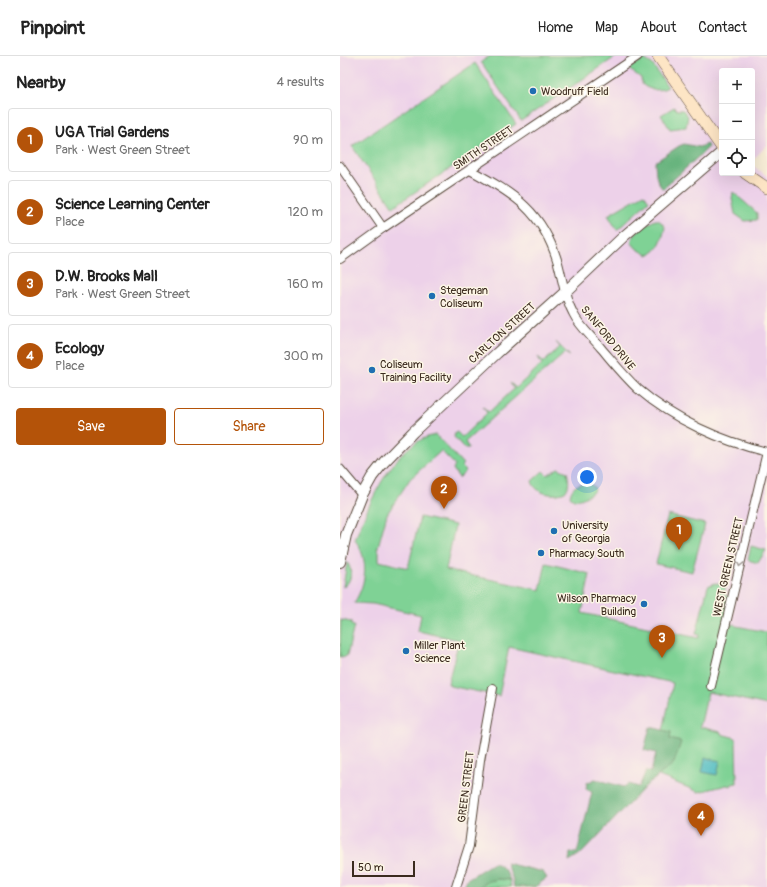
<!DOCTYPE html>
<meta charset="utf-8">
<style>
body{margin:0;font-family:Pangolin,sans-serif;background:#f2f2f2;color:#222}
.controls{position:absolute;right:12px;top:12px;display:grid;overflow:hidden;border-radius:4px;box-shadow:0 4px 16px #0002}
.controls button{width:36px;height:36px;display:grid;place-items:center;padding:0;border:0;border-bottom:1px solid #e0e0e0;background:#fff;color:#222;font:20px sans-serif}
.scale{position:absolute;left:12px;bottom:10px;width:63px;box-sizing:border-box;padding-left:4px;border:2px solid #3b2a1e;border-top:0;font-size:11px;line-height:14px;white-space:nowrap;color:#3b2a1e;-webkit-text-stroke:3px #fcf5e5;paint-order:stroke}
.you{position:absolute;left:247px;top:421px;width:14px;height:14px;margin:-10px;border:3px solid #fff;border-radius:50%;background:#1a73e8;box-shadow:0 0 0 6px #1a73e833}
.badge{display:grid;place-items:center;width:26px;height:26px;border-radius:50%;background:#b45309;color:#fff;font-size:13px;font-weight:700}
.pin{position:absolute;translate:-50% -33px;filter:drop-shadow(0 1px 2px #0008)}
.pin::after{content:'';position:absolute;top:21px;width:14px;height:12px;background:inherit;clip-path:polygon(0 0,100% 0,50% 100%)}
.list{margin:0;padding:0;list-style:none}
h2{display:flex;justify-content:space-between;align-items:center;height:52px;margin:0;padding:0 16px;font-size:17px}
h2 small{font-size:13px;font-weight:400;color:#767676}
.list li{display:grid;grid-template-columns:26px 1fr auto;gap:12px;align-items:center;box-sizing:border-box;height:64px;margin:0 8px 8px;padding:0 8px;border:1px solid #e0e0e0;border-radius:4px}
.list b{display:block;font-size:15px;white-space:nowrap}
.list p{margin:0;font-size:13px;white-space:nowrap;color:#767676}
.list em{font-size:13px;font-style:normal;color:#767676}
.actions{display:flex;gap:8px;padding:12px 16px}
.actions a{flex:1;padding:9px 0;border:1px solid #b45309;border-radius:4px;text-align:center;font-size:14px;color:#b45309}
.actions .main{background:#b45309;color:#fff}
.icon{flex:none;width:22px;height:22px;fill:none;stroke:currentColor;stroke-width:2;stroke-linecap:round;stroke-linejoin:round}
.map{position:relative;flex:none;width:427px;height:831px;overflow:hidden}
header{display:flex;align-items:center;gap:24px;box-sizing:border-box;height:56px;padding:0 20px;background:#fff;border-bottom:1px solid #e0e0e0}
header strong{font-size:19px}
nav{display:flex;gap:22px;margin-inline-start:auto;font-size:14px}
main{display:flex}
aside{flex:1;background:#fff}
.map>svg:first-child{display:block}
</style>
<header>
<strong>Pinpoint</strong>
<nav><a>Home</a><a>Map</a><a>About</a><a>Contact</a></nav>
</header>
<main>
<aside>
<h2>Nearby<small>4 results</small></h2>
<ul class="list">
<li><span class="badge">1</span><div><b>UGA Trial Gardens</b><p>Park · West Green Street</p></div><em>90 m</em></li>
<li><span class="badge">2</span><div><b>Science Learning Center</b><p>Place</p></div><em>120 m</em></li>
<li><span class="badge">3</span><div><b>D.W. Brooks Mall</b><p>Park · West Green Street</p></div><em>160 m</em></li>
<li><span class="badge">4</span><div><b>Ecology</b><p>Place</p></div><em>300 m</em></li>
</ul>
<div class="actions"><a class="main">Save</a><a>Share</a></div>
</aside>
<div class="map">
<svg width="427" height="831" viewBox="0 0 427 831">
<rect width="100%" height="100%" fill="#fcf5e5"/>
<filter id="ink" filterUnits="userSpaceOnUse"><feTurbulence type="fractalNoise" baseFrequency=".025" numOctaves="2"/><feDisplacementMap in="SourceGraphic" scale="8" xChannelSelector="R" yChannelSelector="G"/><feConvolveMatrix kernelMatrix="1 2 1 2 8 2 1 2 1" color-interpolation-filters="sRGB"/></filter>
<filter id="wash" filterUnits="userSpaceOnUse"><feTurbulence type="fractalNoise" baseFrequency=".012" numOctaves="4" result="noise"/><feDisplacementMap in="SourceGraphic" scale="16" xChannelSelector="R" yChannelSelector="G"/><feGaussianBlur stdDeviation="0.9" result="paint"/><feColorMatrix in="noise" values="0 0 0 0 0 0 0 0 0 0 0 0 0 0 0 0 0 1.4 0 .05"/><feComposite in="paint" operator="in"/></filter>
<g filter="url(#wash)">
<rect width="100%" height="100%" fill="#f6ebd3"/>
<path fill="#edd1e9" d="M 0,0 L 427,0 L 427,89 L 412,105 L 412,15 L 382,15 L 382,117 L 412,117 L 412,109 L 427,120 L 427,831 L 0,831 Z"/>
<g fill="#7fd295" stroke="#5d7e5a">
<path d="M 150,0 L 277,0 L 181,65 L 141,6 Z"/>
<path d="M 304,3 L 312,8 L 328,31 C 320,36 308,34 302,28 L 301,22 L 289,13 Z"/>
<path d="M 135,7 L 176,68 L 53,151 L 12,90 Z"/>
<path d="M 334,51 L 337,54 L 343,54 L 348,60 L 346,71 L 330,73 L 321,59 Z"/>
<path d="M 393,136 L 417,157 L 417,164 L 405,165 L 395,158 L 392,143 Z"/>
<path d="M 304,138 L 309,145 L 277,174 L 268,159 Z"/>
<path d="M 315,164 L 319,164 L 325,171 C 323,182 319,195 308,199 L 297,193 L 291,186 C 293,177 307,168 315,164 Z"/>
<path d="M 216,286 L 230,300 L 225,297 L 125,386 L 129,392 L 124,392 L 114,381 L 115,377 L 117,376 L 122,381 L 147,357 L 143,351 L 149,356 L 174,333 L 170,327 L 176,332 L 202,308 L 198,301 L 204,306 L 220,291 Z"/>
<path d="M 96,379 L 123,408 L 121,410 L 126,415 L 119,422 L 113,413 L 115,409 L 101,395 L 70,423 L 47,458 L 37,494 L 39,495 L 39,505 L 68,512 L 80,461 L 115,469 L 106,514 L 200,534 L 206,507 L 250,518 L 242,557 L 358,582 L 359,579 L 356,578 L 368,530 L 375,527 L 386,529 L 384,539 L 394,541 L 389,568 L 393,569 L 394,567 L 396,570 L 427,576 L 427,649 L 368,636 L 360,671 L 381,676 L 381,678 L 396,682 L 397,727 L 392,728 L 391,730 L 387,729 L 359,736 L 314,718 L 333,627 L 169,591 L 159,640 L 110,630 L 108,627 L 119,584 L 78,575 L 81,559 L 33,548 L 14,547 C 27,527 29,503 15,484 C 28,449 55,384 96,379 Z"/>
<path d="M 218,412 L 227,416 C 229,424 230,430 225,436 C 214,441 195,438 192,425 L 203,415 L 207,419 Z"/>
<path d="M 249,427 L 254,431 L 255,434 C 249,440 236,448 230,440 C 232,430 239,427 249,427 Z"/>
<path d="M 328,459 L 365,468 L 352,516 L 316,508 Z"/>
<path d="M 411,490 L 426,494 L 418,507 L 408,504 Z"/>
<path d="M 7,506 C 13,514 12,526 3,531 Z"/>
<path d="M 1,564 L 11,566 L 11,569 L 14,570 L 7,600 L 0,601 Z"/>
<path d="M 158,823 L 170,824 L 171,831 L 139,831 L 149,825 Z"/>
</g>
<g fill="#67b47e" stroke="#516f4e">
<path d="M 344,88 L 359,91 L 367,88 L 368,92 L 323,133 C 315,125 316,117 315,106 L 339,90 Z"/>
<path d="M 310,671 L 331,676 L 330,683 L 341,686 L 334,707 L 306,730 L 242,797 L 229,805 L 230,797 L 237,797 L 252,736 L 246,733 L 247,727 L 255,723 L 284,731 L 288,728 L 299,731 L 306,715 L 311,716 L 316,697 L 304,694 Z"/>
<path d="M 153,807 C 163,809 166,815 170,824 L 158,823 L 149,825 L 139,831 L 124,831 L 127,823 Z"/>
<path d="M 166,807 L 203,816 L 207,822 L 195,831 L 174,831 L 172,821 Z"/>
</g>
<path fill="#4cbbc1" stroke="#447270" d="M 365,702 L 380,705 L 377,719 L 362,716 Z"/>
</g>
<g filter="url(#ink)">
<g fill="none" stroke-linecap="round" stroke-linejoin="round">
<defs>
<g id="minor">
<path d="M 0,110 L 43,172"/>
<path d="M 130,114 C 175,138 203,156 218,207 C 223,225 224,240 233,257 C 239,270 252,281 261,292 C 273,306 284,320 298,333 C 334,364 381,385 427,396"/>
<path d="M 0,203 L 43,172 L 298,0"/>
<path d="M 0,413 L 22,439"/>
<path d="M 371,630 L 427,396"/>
<path d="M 116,831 L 129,790 L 140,704 L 153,632"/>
</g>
<path id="tertiary" d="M 0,506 L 6,479 L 22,439 L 32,421 L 44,406 L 73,376 L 157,297 L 224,237 L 283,181 L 382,96"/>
<g id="secondary">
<path d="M 318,0 L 382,92"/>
<path d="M 405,117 L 427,132"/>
</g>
</defs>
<use href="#minor" stroke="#574739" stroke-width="10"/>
<use href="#tertiary" stroke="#574739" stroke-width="12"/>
<use href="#secondary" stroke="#574739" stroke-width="12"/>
<use href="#minor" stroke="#fff" stroke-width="8"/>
<use href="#tertiary" stroke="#fff" stroke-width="10"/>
<use href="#secondary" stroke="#fde5c5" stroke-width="11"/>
</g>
<defs><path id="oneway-chevron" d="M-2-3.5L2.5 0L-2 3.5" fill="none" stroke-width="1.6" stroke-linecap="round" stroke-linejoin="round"/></defs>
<use stroke="#a79f9a" href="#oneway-chevron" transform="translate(400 508) rotate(103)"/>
</g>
<g fill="#1f6fb2" stroke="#fcf5e5" stroke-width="1.5">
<circle cx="193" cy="35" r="4"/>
<circle cx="92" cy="240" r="4"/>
<circle cx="32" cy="314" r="4"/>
<circle cx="214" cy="475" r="4"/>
<circle cx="201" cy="497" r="4"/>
<circle cx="304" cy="548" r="4"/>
<circle cx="66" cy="595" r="4"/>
</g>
<g text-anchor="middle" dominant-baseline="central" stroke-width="3" stroke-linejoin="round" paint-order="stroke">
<g font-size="11" fill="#3b2a1e" stroke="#fcf5e5" text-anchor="start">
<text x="201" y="35">Woodruff Field</text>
<text x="100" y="234">Stegeman<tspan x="100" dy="13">Coliseum</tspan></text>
<text x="40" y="308">Coliseum<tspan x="40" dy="13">Training Facility</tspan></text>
<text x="222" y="469">University<tspan x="222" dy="13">of Georgia</tspan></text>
<text x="209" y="497">Pharmacy South</text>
<text x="296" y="542" text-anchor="end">Wilson Pharmacy<tspan x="296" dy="13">Building</tspan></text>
<text x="74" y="589">Miller Plant<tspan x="74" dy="13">Science</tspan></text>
</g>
<g font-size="11" fill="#3b2a1e" stroke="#fcf5e5">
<text transform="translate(143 92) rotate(-34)">SMITH STREET</text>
<text transform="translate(162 277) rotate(-42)">CARLTON STREET</text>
<text transform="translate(268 282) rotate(51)">SANFORD DRIVE</text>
<text transform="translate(388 511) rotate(-77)">WEST GREEN STREET</text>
<text transform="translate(126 731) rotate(-83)">GREEN STREET</text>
</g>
</g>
</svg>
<div class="controls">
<button>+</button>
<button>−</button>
<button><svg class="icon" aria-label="locate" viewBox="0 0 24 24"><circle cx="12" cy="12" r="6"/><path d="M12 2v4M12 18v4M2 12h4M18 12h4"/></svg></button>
</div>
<div class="scale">50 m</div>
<div class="you"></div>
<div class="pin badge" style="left:339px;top:494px">1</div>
<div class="pin badge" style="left:104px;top:453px">2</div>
<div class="pin badge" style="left:322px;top:602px">3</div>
<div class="pin badge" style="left:361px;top:780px">4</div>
</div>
</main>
